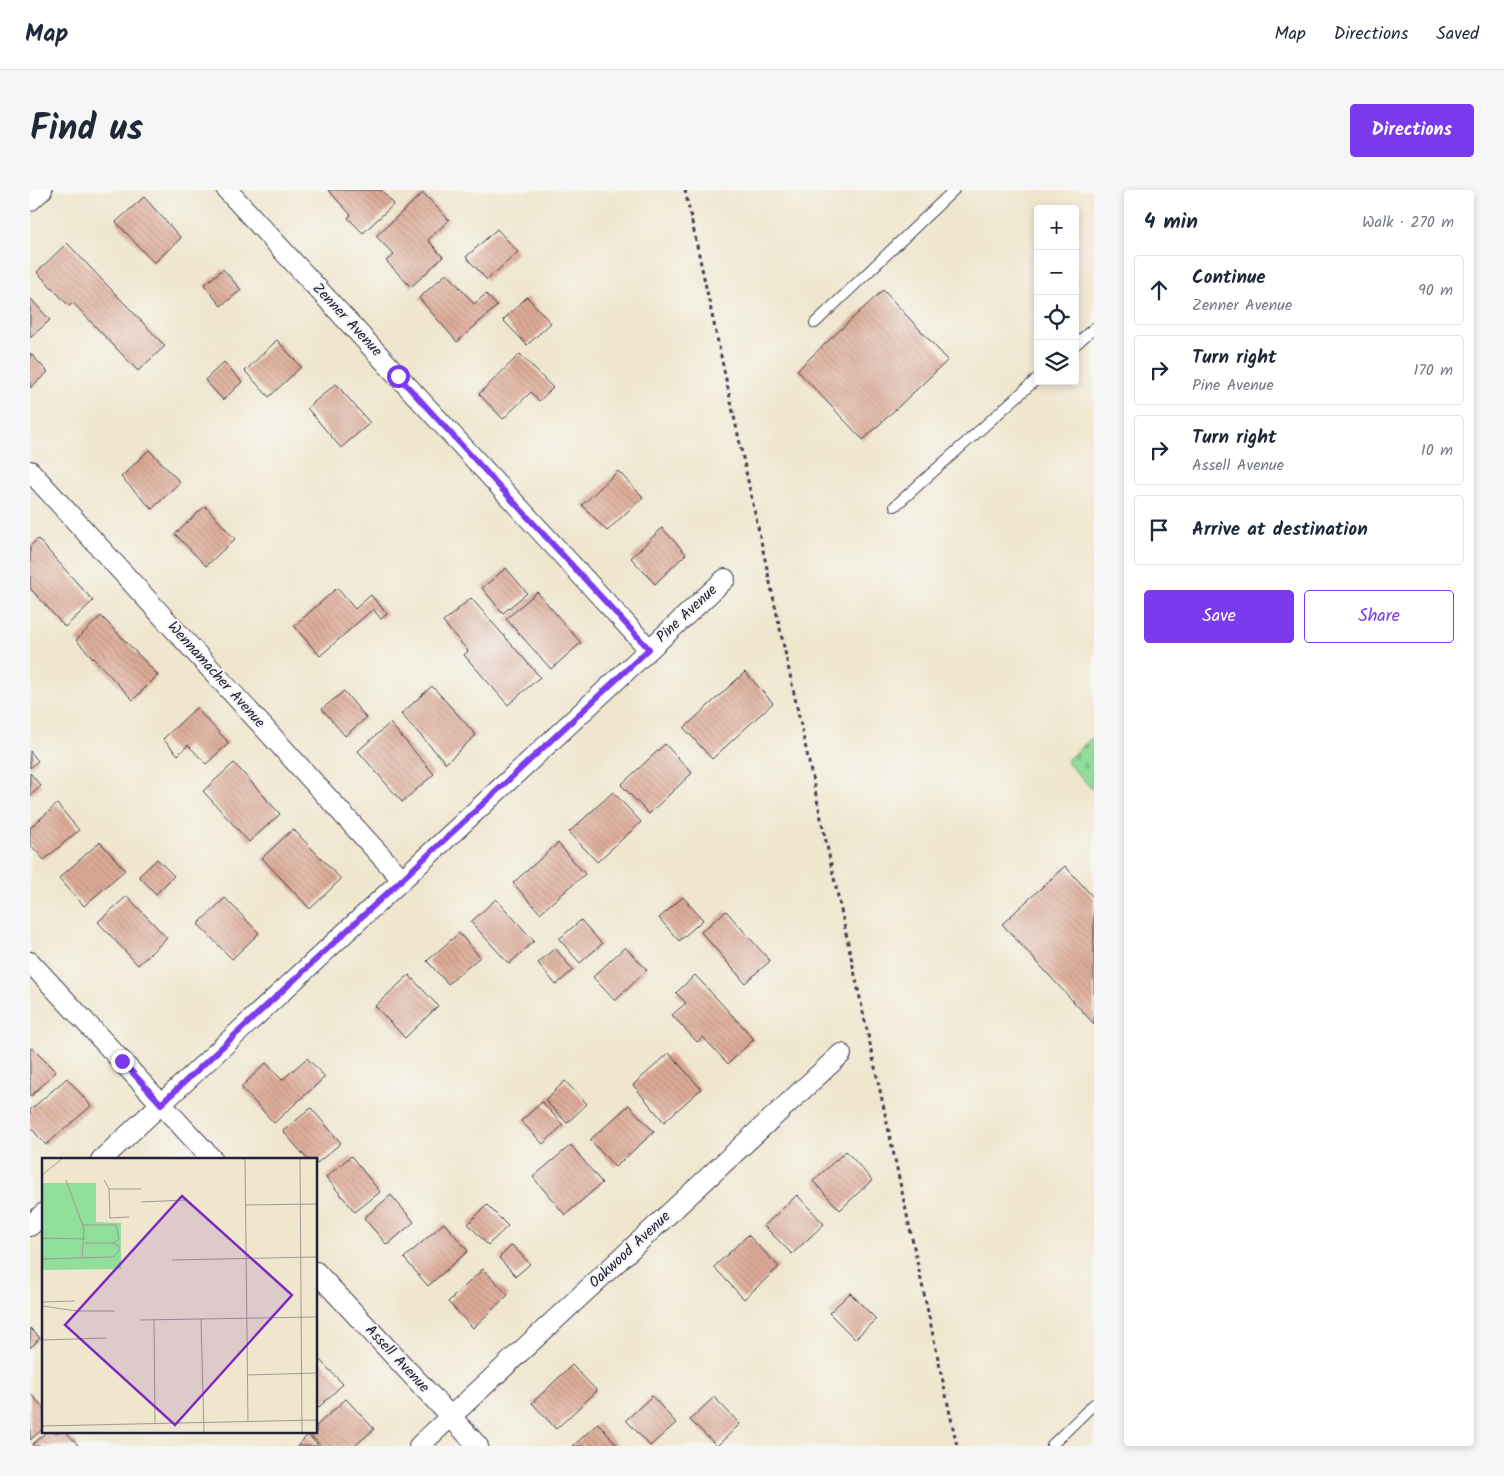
<!DOCTYPE html>
<meta charset="utf-8">
<style>
body{margin:0;font-family:Kalam,sans-serif;background:#f6f6f7;color:#1f2937}
.controls{position:absolute;right:15px;top:15px;display:grid;overflow:hidden;border-radius:5px;box-shadow:0 2px 8px #0003}
.controls button{width:45px;height:45px;display:grid;place-items:center;padding:0;border:0;border-bottom:1px solid #e0e1e3;background:#fff;color:#1f2937;font:25px sans-serif}
.stop{position:absolute;width:15px;height:15px;margin:-11px;border:4px solid #7c3aed;border-radius:50%;background:#fff}
.stop.end{background:#7c3aed;border-color:#fff;box-shadow:0 1px 5px #0008}
.list{margin:0;padding:0;list-style:none}
h2{display:flex;justify-content:space-between;align-items:center;height:65px;margin:0;padding:0 20px;font-size:21px}
h2 small{font-size:16px;font-weight:400;color:#747a83}
.list li{display:grid;grid-template-columns:32px 1fr auto;gap:15px;align-items:center;box-sizing:border-box;height:70px;margin:0 10px 10px;padding:0 10px;border:1px solid #e0e1e3;border-radius:5px}
.list b{display:block;font-size:19px;white-space:nowrap}
.list p{margin:0;font-size:16px;white-space:nowrap;color:#747a83}
.list em{font-size:16px;font-style:normal;color:#747a83}
.actions{display:flex;gap:10px;padding:15px 20px}
.actions a{flex:1;padding:11px 0;border:1px solid #7c3aed;border-radius:5px;text-align:center;font-size:18px;color:#7c3aed}
.actions .main{background:#7c3aed;color:#fff}
.icon{flex:none;width:28px;height:28px;fill:none;stroke:currentColor;stroke-width:2;stroke-linecap:round;stroke-linejoin:round}
.map{position:relative;flex:none;width:1064px;height:1256px;overflow:hidden;border-radius:5px}
header{display:flex;align-items:center;gap:30px;box-sizing:border-box;height:70px;padding:0 25px;background:#fff;border-bottom:1px solid #e0e1e3}
header strong{font-size:24px}
nav{display:flex;gap:28px;margin-inline-start:auto;font-size:18px}
.intro{display:flex;align-items:center;justify-content:space-between;box-sizing:border-box;height:120px;padding:0 30px}
h1{margin:0;font-size:35px}
.button{padding:12px 22px;border-radius:5px;background:#7c3aed;color:#fff;font-size:18px;font-weight:700}
main{display:flex;gap:30px;padding:0 30px}
aside{flex:1;background:#fff;border-radius:5px;box-shadow:0 2px 8px #0003}
.map>svg:first-child{display:block}
</style>
<header>
<strong>Map</strong>
<nav><a>Map</a><a>Directions</a><a>Saved</a></nav>
</header>
<div class="intro"><h1>Find us</h1><a class="button">Directions</a></div>
<main>
<div class="map">
<svg width="1064" height="1256" viewBox="0 0 1064 1256">
<defs>
<pattern id="cemetery-stones" width="16" height="16" patternUnits="userSpaceOnUse" patternTransform="scale(1.25)"><rect width="16" height="16" fill="#91dd9a"/><path d="M2 7V4a2 2 0 0 1 4 0v3zM10 15v-3a2 2 0 0 1 4 0v3z" fill="#7dbd86"/></pattern>
<pattern id="building-back-hatch" width="6" height="6" patternUnits="userSpaceOnUse" patternTransform="scale(1.25)"><rect width="6" height="6" fill="#dcaa96"/><path d="M-1 5l2 2M0 0l6 6M5-1l2 2" fill="none" stroke="#bc9282"/></pattern>
</defs>
<rect width="100%" height="100%" fill="#f6f6f2"/>
<filter id="ink" filterUnits="userSpaceOnUse"><feTurbulence type="fractalNoise" baseFrequency=".02" numOctaves="2"/><feDisplacementMap in="SourceGraphic" scale="10" xChannelSelector="R" yChannelSelector="G"/><feConvolveMatrix kernelMatrix="1 2 1 2 8 2 1 2 1" color-interpolation-filters="sRGB"/></filter>
<filter id="wash" filterUnits="userSpaceOnUse"><feTurbulence type="fractalNoise" baseFrequency=".0096" numOctaves="4" result="noise"/><feDisplacementMap in="SourceGraphic" scale="20" xChannelSelector="R" yChannelSelector="G"/><feGaussianBlur stdDeviation="1.12" result="paint"/><feColorMatrix in="noise" values="0 0 0 0 0 0 0 0 0 0 0 0 0 0 0 0 0 1.4 0 .05"/><feComposite in="paint" operator="in"/></filter>
<g filter="url(#wash)">
<rect width="100%" height="100%" fill="#f0e6ce"/>
<path fill="url(#cemetery-stones)" stroke="#5a806a" d="M 1064,546 L 1064,601 L 1036,571 Z"/>
<g id="blocks">
<g fill="url(#building-back-hatch)">
<path d="M 298,0 L 351,0 L 364,14 L 333,43 L 318,28 L 321,25 Z"/>
<path d="M 393,3 L 419,30 L 398,50 L 413,67 L 381,97 L 356,71 L 364,65 L 346,46 Z"/>
<path d="M 114,7 L 151,48 L 124,73 L 86,32 Z"/>
<path d="M 467,39 L 488,62 L 457,90 L 436,67 Z"/>
<path d="M 37,53 L 135,156 L 108,181 L 43,113 L 39,116 L 7,82 Z"/>
<path d="M 193,79 L 211,100 L 191,116 L 174,95 Z"/>
<path d="M 417,83 L 444,114 L 456,104 L 467,116 L 427,152 L 389,108 Z"/>
<path d="M 853,100 L 918,170 L 833,250 L 767,180 Z"/>
<path d="M 497,107 L 521,133 L 497,155 L 473,130 Z"/>
<path d="M 0,108 L 20,130 L 0,148 Z"/>
<path d="M 247,150 L 271,177 L 239,207 L 215,181 Z"/>
<path d="M 0,163 L 18,182 L 0,198 Z"/>
<path d="M 490,164 L 523,198 L 509,211 L 501,202 L 473,229 L 449,204 Z"/>
<path d="M 194,172 L 212,192 L 193,210 L 175,190 Z"/>
<path d="M 306,194 L 340,233 L 311,258 L 277,218 Z"/>
<path d="M 119,260 L 150,292 L 122,319 L 91,287 Z"/>
<path d="M 588,281 L 613,307 L 577,341 L 552,315 Z"/>
<path d="M 175,316 L 205,349 L 176,376 L 145,344 Z"/>
<path d="M 632,338 L 656,364 L 625,394 L 601,368 Z"/>
<path d="M 8,349 L 63,411 L 35,437 L 0,398 L 0,356 Z"/>
<path d="M 476,378 L 497,403 L 473,423 L 452,398 Z"/>
<path d="M 307,398 L 325,419 L 341,405 L 357,424 L 351,429 L 343,419 L 290,466 L 264,436 Z"/>
<path d="M 507,402 L 551,453 L 521,479 L 476,429 Z"/>
<path d="M 441,408 L 510,487 L 478,515 L 434,465 L 438,461 L 413,432 Z"/>
<path d="M 71,426 L 128,485 L 103,510 L 46,450 Z"/>
<path d="M 715,482 L 743,513 L 682,569 L 654,538 Z"/>
<path d="M 402,496 L 446,545 L 416,573 L 371,524 Z"/>
<path d="M 314,501 L 336,528 L 315,546 L 292,519 Z"/>
<path d="M 166,518 L 199,553 L 176,574 L 158,555 L 148,565 L 133,549 Z"/>
<path d="M 360,533 L 404,584 L 372,612 L 328,561 Z"/>
<path d="M 635,554 L 662,583 L 619,624 L 591,595 Z"/>
<path d="M 0,561 L 8,571 L 0,578 Z"/>
<path d="M 204,573 L 250,624 L 219,652 L 173,601 Z"/>
<path d="M 0,583 L 11,596 L 0,606 Z"/>
<path d="M 583,602 L 611,632 L 567,672 L 539,642 Z"/>
<path d="M 27,614 L 49,640 L 14,670 L 0,654 L 0,638 Z"/>
<path d="M 263,639 L 311,689 L 280,719 L 232,668 Z"/>
<path d="M 70,652 L 95,680 L 54,716 L 29,688 Z"/>
<path d="M 528,653 L 555,684 L 510,723 L 483,693 Z"/>
<path d="M 127,669 L 144,686 L 126,704 L 109,686 Z"/>
<path d="M 1035,676 L 1064,708 L 1064,834 L 972,734 Z"/>
<path d="M 97,706 L 137,748 L 108,775 L 68,732 Z"/>
<path d="M 653,707 L 673,730 L 649,751 L 629,728 Z"/>
<path d="M 195,708 L 229,743 L 202,769 L 168,734 Z"/>
<path d="M 466,709 L 504,751 L 479,774 L 441,732 Z"/>
<path d="M 696,721 L 740,771 L 715,793 L 671,742 Z"/>
<path d="M 551,730 L 572,754 L 550,773 L 529,749 Z"/>
<path d="M 429,743 L 450,767 L 418,794 L 397,771 Z"/>
<path d="M 595,757 L 617,780 L 585,811 L 563,787 Z"/>
<path d="M 525,758 L 543,780 L 526,795 L 508,773 Z"/>
<path d="M 379,785 L 408,816 L 375,848 L 345,816 Z"/>
<path d="M 665,785 L 724,849 L 698,874 L 673,847 L 667,852 L 642,825 L 656,813 L 646,803 Z"/>
<path d="M 2,858 L 26,882 L 0,907 L 0,860 Z"/>
<path d="M 639,863 L 671,899 L 634,932 L 603,895 Z"/>
<path d="M 277,868 L 295,887 L 244,933 L 211,897 L 236,873 L 252,890 Z"/>
<path d="M 37,888 L 61,916 L 16,955 L 0,937 L 0,920 Z"/>
<path d="M 535,891 L 557,914 L 537,933 L 515,910 Z"/>
<path d="M 512,912 L 533,935 L 513,954 L 491,931 Z"/>
<path d="M 599,915 L 624,942 L 585,977 L 560,950 Z"/>
<path d="M 281,918 L 311,953 L 286,974 L 286,970 L 278,970 L 253,941 Z"/>
<path d="M 541,955 L 572,993 L 535,1025 L 503,987 Z"/>
<path d="M 816,961 L 842,990 L 810,1020 L 783,991 Z"/>
<path d="M 321,966 L 350,1002 L 325,1022 L 296,987 Z"/>
<path d="M 361,1005 L 384,1032 L 357,1055 L 334,1028 Z"/>
<path d="M 767,1005 L 794,1034 L 762,1064 L 734,1036 Z"/>
<path d="M 457,1015 L 478,1036 L 458,1055 L 438,1034 Z"/>
<path d="M 414,1033 L 438,1061 L 398,1096 L 374,1068 Z"/>
<path d="M 718,1045 L 749,1077 L 714,1109 L 684,1077 Z"/>
<path d="M 482,1055 L 500,1074 L 486,1086 L 469,1068 Z"/>
<path d="M 453,1079 L 478,1105 L 443,1138 L 418,1112 Z"/>
<path d="M 820,1103 L 846,1129 L 825,1149 L 799,1123 Z"/>
<path d="M 0,1138 L 10,1148 L 0,1158 Z"/>
<path d="M 287,1167 L 313,1194 L 288,1218 L 286,1216 Z"/>
<path d="M 542,1175 L 567,1201 L 526,1239 L 502,1213 Z"/>
<path d="M 0,1203 L 14,1218 L 14,1238 L 0,1250 Z"/>
<path d="M 622,1206 L 646,1233 L 620,1256 L 596,1230 Z"/>
<path d="M 684,1207 L 710,1234 L 687,1256 L 660,1230 Z"/>
<path d="M 316,1209 L 344,1239 L 325,1256 L 291,1256 L 278,1242 L 286,1242 L 286,1236 Z"/>
<path d="M 568,1233 L 588,1256 L 543,1256 Z"/>
<path d="M 16,1242 L 36,1242 L 49,1256 L 1,1256 Z"/>
<path d="M 278,1245 L 289,1256 L 267,1256 Z"/>
</g>
</g>
</g>
<g filter="url(#ink)">
<use href="#blocks" fill-opacity="0" stroke="#413f51" stroke-width="1"/>
<g fill="none" stroke-linecap="round" stroke-linejoin="round">
<defs>
<g id="lane">
<path d="M 785,133 L 924,0"/>
<path d="M 1045,155 L 1064,138"/>
<path d="M 865,316 L 1008,188"/>
<path d="M 1022,1255 L 1064,1214"/>
</g>
<g id="street">
<path d="M 197,0 L 619,459"/>
<path d="M 0,11 L 12,0"/>
<path d="M 0,281 L 372,689"/>
<path d="M 0,772 L 183,970"/>
<path d="M 71,970 L 695,389"/>
<path d="M 0,1036 L 14,1023"/>
<path d="M 286,1082 L 448,1256"/>
<path d="M 389,1256 L 811,864"/>
</g>
</defs>
<use href="#lane" stroke="#413f51" stroke-width="12"/>
<use href="#street" stroke="#413f51" stroke-width="22"/>
<path stroke="#413f51" stroke-width="3" stroke-dasharray="4 4" stroke-linecap="butt" d="M 655,0 L 927,1256"/>
<use href="#lane" stroke="#fff" stroke-width="10"/>
<use href="#street" stroke="#fff" stroke-width="20"/>
</g>
</g>
<g fill="none" stroke-linecap="round" stroke-linejoin="round" filter="url(#ink)">
<path stroke="#7c3aed" stroke-width="6" d="M 92,871 L 131,914 L 619,459 L 368,186"/>
</g>
<g text-anchor="middle" dominant-baseline="central" stroke-width="4" stroke-linejoin="round" paint-order="stroke">
<g font-size="15" fill="#22223b" stroke="#f6f6f2">
<text transform="translate(317 130) rotate(47)">Zenner Avenue</text>
<text transform="translate(657 424) rotate(-43)">Pine Avenue</text>
<text transform="translate(186 485) rotate(48)">Wennamacher Avenue</text>
<text transform="translate(600 1060) rotate(-43)">Oakwood Avenue</text>
<text transform="translate(367 1169) rotate(47)">Assell Avenue</text>
</g>
</g>
<g transform="translate(12 968)">
<rect width="275" height="275" fill="#f0e6ce"/>
<path d="M 0,25 L 54,25 L 54,64 L 79,65 L 79,111 L 0,112 Z" fill="#91dd9a"/>
<path fill="none" stroke="#9e9893" stroke-width="1" d="M 203,0 L 206,264M 258,0 L 260,275M 0,17 L 21,0M 24,22 L 42,71 L 40,99M 62,22 L 67,31 L 99,31M 67,31 L 68,60 L 87,59M 99,44 L 144,42M 203,47 L 275,46M 41,67 L 74,67 L 77,81 L 71,85M 0,80 L 43,81M 0,101 L 71,99 L 77,93 L 77,88 L 71,85 L 43,85M 130,102 L 275,99M 0,144 L 33,143M 0,148 L 35,153 L 73,153M 112,161 L 113,266M 159,161 L 162,275M 98,162 L 275,159M 0,182 L 64,180M 205,217 L 275,215M 0,268 L 275,262"/>
<path fill="#7b2cbf" fill-opacity="0.15" stroke="#7b2cbf" stroke-width="2.5" d="M 140,38 L 250,137 L 133,267 L 23,167 Z"/>
<rect width="275" height="275" fill="none" stroke="#22223b" stroke-width="2.5"/>
</g>
</svg>
<div class="controls">
<button>+</button>
<button>−</button>
<button><svg class="icon" aria-label="locate" viewBox="0 0 24 24"><circle cx="12" cy="12" r="6"/><path d="M12 2v4M12 18v4M2 12h4M18 12h4"/></svg></button>
<button><svg class="icon" aria-label="layers" viewBox="0 0 24 24"><path d="M12 4l9 5-9 5-9-5zM3 14l9 5 9-5"/></svg></button>
</div>
<div class="stop" style="left:368px;top:186px"></div>
<div class="stop end" style="left:92px;top:871px"></div>
</div>
<aside>
<h2>4 min<small>Walk · 270 m</small></h2>
<ul class="list">
<li><svg class="icon" aria-label="ahead" viewBox="0 0 24 24"><path d="M12 20V5M6 11l6-6 6 6"/></svg><div><b>Continue</b><p>Zenner Avenue</p></div><em>90 m</em></li>
<li><svg class="icon" aria-label="right" viewBox="0 0 24 24"><path d="M7 20v-9h11M14 6l5 5-5 5"/></svg><div><b>Turn right</b><p>Pine Avenue</p></div><em>170 m</em></li>
<li><svg class="icon" aria-label="right" viewBox="0 0 24 24"><path d="M7 20v-9h11M14 6l5 5-5 5"/></svg><div><b>Turn right</b><p>Assell Avenue</p></div><em>10 m</em></li>
<li><svg class="icon" aria-label="arrive" viewBox="0 0 24 24"><path d="M6 21V4h12l-3 4 3 4H6"/></svg><div><b>Arrive at destination</b></div></li>
</ul>
<div class="actions"><a class="main">Save</a><a>Share</a></div>
</aside>
</main>
